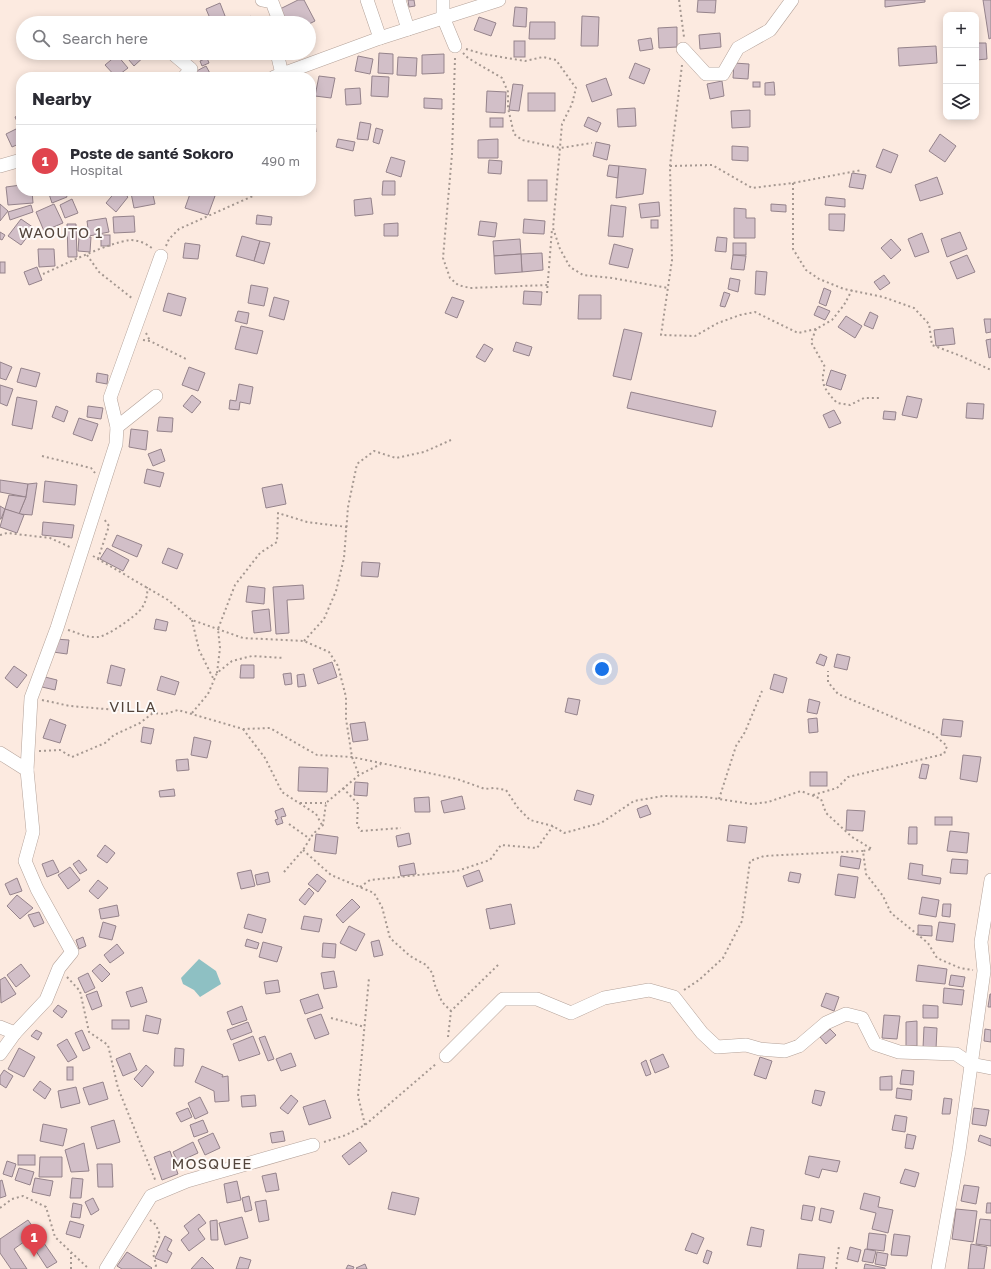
<!DOCTYPE html>
<meta charset="utf-8">
<style>
body{margin:0;font-family:"Golos Text",sans-serif;background:#f2f2f3;color:#2b2b33}
.controls{position:absolute;right:12px;top:12px;display:grid;overflow:hidden;border-radius:8px;box-shadow:0 2px 10px #0003}
.controls button{width:36px;height:36px;display:grid;place-items:center;padding:0;border:0;border-bottom:1px solid #e1e1e2;background:#fff;color:#2b2b33;font:20px sans-serif}
.you{position:absolute;left:602px;top:669px;width:14px;height:14px;margin:-10px;border:3px solid #fff;border-radius:50%;background:#1a73e8;box-shadow:0 0 0 6px #1a73e833}
.badge{display:grid;place-items:center;width:26px;height:26px;border-radius:50%;background:#2563eb;color:#fff;font-size:13px;font-weight:700}
.pin{position:absolute;translate:-50% -33px;filter:drop-shadow(0 1px 2px #0008)}
.pin::after{content:'';position:absolute;top:21px;width:14px;height:12px;background:inherit;clip-path:polygon(0 0,100% 0,50% 100%)}
.list{margin:0;padding:0;list-style:none}
h2{display:flex;justify-content:space-between;align-items:center;height:52px;margin:0;padding:0 16px;font-size:17px}
h2 small{font-size:13px;font-weight:400;color:#7c7c81}
.list li{display:grid;grid-template-columns:26px 1fr auto;gap:12px;align-items:center;box-sizing:border-box;height:72px;padding:0 16px;border-top:1px solid #e1e1e2}
.list b{display:block;font-size:15px;white-space:nowrap}
.list p{margin:0;font-size:13px;white-space:nowrap;color:#7c7c81}
.list em{font-size:13px;font-style:normal;color:#7c7c81}
.icon{flex:none;width:22px;height:22px;fill:none;stroke:currentColor;stroke-width:2;stroke-linecap:round;stroke-linejoin:round}
.map{position:relative;flex:none;width:991px;height:1269px;overflow:hidden}
.search{position:absolute;background:#fff;box-shadow:0 2px 10px #0003;left:16px;top:16px;width:300px;height:44px;display:flex;align-items:center;gap:10px;box-sizing:border-box;padding:0 14px;border-radius:22px;color:#7c7c81;font-size:15px}
.panel{position:absolute;background:#fff;box-shadow:0 2px 10px #0003;left:16px;top:72px;width:300px;height:124px;border-radius:16px}
.map>svg:first-child{display:block}
</style>
<div class="map">
<svg width="991" height="1269" viewBox="0 0 991 1269">
<rect width="100%" height="100%" fill="#fceae0"/>
<path fill="#8ec0c3" d="M 199,959 L 216,971 L 221,984 L 200,997 L 194,990 L 183,984 L 181,978 Z"/>
<g fill="#d2bfc8" stroke="#95838b">
<path d="M 298,0 L 304,0 L 315,21 L 309,24 L 287,23 L 280,9 Z"/>
<path d="M 408,0 L 414,0 L 415,6 L 409,7 Z"/>
<path d="M 698,0 L 716,0 L 715,13 L 697,12 Z"/>
<path d="M 885,0 L 925,0 L 925,2 L 885,7 Z"/>
<path d="M 983,0 L 991,0 L 991,38 L 989,39 Z"/>
<path d="M 220,3 L 227,21 L 222,23 L 212,23 L 206,9 Z"/>
<path d="M 515,7 L 527,8 L 526,27 L 513,26 Z"/>
<path d="M 251,16 L 256,23 L 242,23 Z"/>
<path d="M 582,16 L 599,17 L 598,46 L 581,46 Z"/>
<path d="M 479,17 L 496,23 L 491,36 L 474,30 Z"/>
<path d="M 530,22 L 555,22 L 555,39 L 529,39 Z"/>
<path d="M 677,27 L 677,47 L 659,48 L 658,28 Z"/>
<path d="M 720,33 L 721,47 L 700,49 L 699,35 Z"/>
<path d="M 651,38 L 653,49 L 640,51 L 638,40 Z"/>
<rect x="514" y="41" width="11" height="16"/>
<path d="M 976,43 L 986,43 L 987,59 L 976,60 Z"/>
<rect x="944" y="45" width="2" height="16"/>
<path d="M 936,46 L 937,63 L 899,66 L 898,48 Z"/>
<path d="M 123,53 L 147,53 L 147,54 L 134,66 Z"/>
<path d="M 284,53 L 294,53 L 285,56 Z"/>
<path d="M 379,53 L 393,54 L 393,74 L 378,73 Z"/>
<path d="M 444,54 L 444,73 L 422,74 L 422,55 Z"/>
<path d="M 117,55 L 128,68 L 116,77 L 105,65 Z"/>
<path d="M 358,56 L 373,59 L 370,74 L 355,71 Z"/>
<path d="M 398,57 L 417,58 L 416,76 L 397,75 Z"/>
<path d="M 207,58 L 209,63 L 202,66 L 200,61 Z"/>
<path d="M 635,63 L 650,69 L 644,84 L 629,78 Z"/>
<path d="M 734,63 L 749,64 L 748,79 L 733,78 Z"/>
<path d="M 206,66 L 212,77 L 195,77 L 193,73 Z"/>
<path d="M 319,76 L 335,78 L 331,98 L 315,96 Z"/>
<path d="M 372,76 L 389,77 L 388,97 L 371,96 Z"/>
<path d="M 606,78 L 612,95 L 592,102 L 586,85 Z"/>
<path d="M 722,81 L 724,96 L 710,99 L 707,84 Z"/>
<rect x="753" y="82" width="7" height="5"/>
<path d="M 774,82 L 775,95 L 765,95 L 765,83 Z"/>
<path d="M 513,84 L 523,85 L 519,111 L 509,110 Z"/>
<path d="M 360,88 L 361,104 L 346,105 L 345,89 Z"/>
<path d="M 487,91 L 506,92 L 505,113 L 486,112 Z"/>
<rect x="528" y="93" width="27" height="18"/>
<path d="M 424,98 L 442,99 L 442,109 L 424,108 Z"/>
<path d="M 635,108 L 636,126 L 618,127 L 617,109 Z"/>
<path d="M 750,110 L 750,127 L 732,128 L 731,111 Z"/>
<path d="M 311,112 L 314,112 L 316,132 L 311,132 Z"/>
<path d="M 21,114 L 21,130 L 15,117 Z"/>
<path d="M 588,117 L 601,123 L 597,132 L 584,126 Z"/>
<rect x="490" y="118" width="13" height="9"/>
<path d="M 360,122 L 371,124 L 368,140 L 357,139 Z"/>
<path d="M 376,128 L 383,130 L 379,144 L 373,142 Z"/>
<path d="M 16,129 L 21,143 L 12,147 L 6,134 Z"/>
<path d="M 940,134 L 956,146 L 945,162 L 929,151 Z"/>
<path d="M 338,139 L 355,142 L 353,151 L 336,147 Z"/>
<path d="M 498,139 L 498,158 L 478,158 L 478,140 Z"/>
<path d="M 596,142 L 610,145 L 607,160 L 593,156 Z"/>
<path d="M 732,146 L 748,147 L 748,161 L 732,160 Z"/>
<path d="M 883,149 L 898,155 L 891,173 L 876,167 Z"/>
<path d="M 391,157 L 405,161 L 401,177 L 386,172 Z"/>
<path d="M 489,160 L 502,161 L 501,174 L 488,173 Z"/>
<path d="M 609,165 L 619,166 L 618,178 L 607,176 Z"/>
<path d="M 619,166 L 646,169 L 643,194 L 616,198 Z"/>
<path d="M 852,173 L 866,175 L 863,189 L 849,187 Z"/>
<path d="M 937,177 L 943,194 L 920,201 L 915,185 Z"/>
<rect x="528" y="180" width="19" height="21"/>
<path d="M 383,181 L 395,181 L 395,195 L 382,195 Z"/>
<path d="M 21,185 L 21,191 L 32,191 L 33,203 L 8,205 L 6,187 Z"/>
<path d="M 48,191 L 65,191 L 67,197 L 52,203 Z"/>
<path d="M 116,191 L 121,191 L 128,197 L 116,212 L 106,203 Z"/>
<path d="M 142,191 L 152,191 L 155,204 L 134,208 L 131,193 Z"/>
<path d="M 191,191 L 200,191 L 215,196 L 208,215 L 185,208 Z"/>
<path d="M 826,197 L 845,199 L 845,207 L 825,205 Z"/>
<path d="M 371,198 L 373,214 L 355,216 L 354,200 Z"/>
<path d="M 72,199 L 78,213 L 65,218 L 60,205 Z"/>
<path d="M 659,202 L 660,216 L 641,218 L 639,204 Z"/>
<path d="M 0,204 L 8,211 L 0,221 Z"/>
<path d="M 54,204 L 63,223 L 44,231 L 36,212 Z"/>
<path d="M 771,204 L 786,205 L 786,212 L 771,211 Z"/>
<path d="M 31,205 L 33,212 L 10,220 L 8,212 Z"/>
<path d="M 611,205 L 626,207 L 623,237 L 608,236 Z"/>
<path d="M 734,208 L 746,209 L 746,218 L 755,218 L 755,238 L 734,238 Z"/>
<path d="M 829,214 L 845,214 L 844,231 L 829,230 Z"/>
<path d="M 257,215 L 272,217 L 271,225 L 256,224 Z"/>
<path d="M 134,216 L 135,232 L 114,233 L 113,217 Z"/>
<path d="M 106,218 L 109,232 L 89,236 L 87,221 Z"/>
<path d="M 21,219 L 34,228 L 21,245 L 8,236 Z"/>
<path d="M 524,219 L 545,221 L 544,234 L 523,233 Z"/>
<rect x="651" y="220" width="7" height="8"/>
<path d="M 480,221 L 497,223 L 495,237 L 478,235 Z"/>
<path d="M 398,223 L 398,236 L 384,236 L 384,224 Z"/>
<path d="M 67,224 L 76,224 L 77,257 L 68,257 Z"/>
<path d="M 0,232 L 5,235 L 2,240 L 0,239 Z"/>
<path d="M 960,232 L 967,249 L 947,257 L 941,239 Z"/>
<path d="M 922,233 L 929,252 L 915,257 L 908,239 Z"/>
<rect x="101" y="235" width="9" height="11"/>
<path d="M 242,236 L 260,241 L 254,261 L 236,256 Z"/>
<path d="M 79,237 L 91,237 L 90,252 L 78,251 Z"/>
<path d="M 717,237 L 727,238 L 726,252 L 715,251 Z"/>
<path d="M 520,239 L 521,254 L 494,256 L 493,241 Z"/>
<path d="M 891,239 L 901,250 L 891,259 L 881,248 Z"/>
<path d="M 260,241 L 270,243 L 264,264 L 254,261 Z"/>
<path d="M 185,243 L 200,245 L 198,259 L 183,258 Z"/>
<rect x="733" y="243" width="13" height="12"/>
<path d="M 614,244 L 633,249 L 628,268 L 609,264 Z"/>
<path d="M 38,249 L 54,249 L 55,266 L 39,267 Z"/>
<path d="M 542,253 L 543,270 L 522,272 L 521,254 Z"/>
<path d="M 521,254 L 522,272 L 495,274 L 494,256 Z"/>
<path d="M 733,255 L 746,256 L 744,270 L 731,269 Z"/>
<path d="M 967,255 L 975,272 L 957,279 L 950,262 Z"/>
<rect x="0" y="262" width="5" height="11"/>
<path d="M 37,267 L 42,280 L 29,285 L 24,272 Z"/>
<path d="M 756,271 L 767,272 L 765,295 L 755,294 Z"/>
<path d="M 884,275 L 890,283 L 880,290 L 874,282 Z"/>
<path d="M 730,278 L 740,280 L 738,292 L 728,289 Z"/>
<path d="M 251,285 L 268,288 L 264,306 L 248,303 Z"/>
<path d="M 824,288 L 831,291 L 826,306 L 819,303 Z"/>
<path d="M 524,291 L 542,292 L 541,305 L 523,304 Z"/>
<path d="M 724,292 L 730,294 L 725,307 L 720,306 Z"/>
<path d="M 168,293 L 186,298 L 181,316 L 163,311 Z"/>
<path d="M 579,295 L 601,295 L 601,319 L 578,319 Z"/>
<path d="M 274,297 L 289,301 L 284,320 L 269,316 Z"/>
<path d="M 452,297 L 464,301 L 457,318 L 445,313 Z"/>
<path d="M 818,306 L 830,311 L 825,320 L 814,315 Z"/>
<path d="M 238,311 L 249,313 L 247,324 L 235,321 Z"/>
<path d="M 870,312 L 878,316 L 873,329 L 864,325 Z"/>
<path d="M 846,316 L 862,326 L 855,338 L 838,327 Z"/>
<path d="M 984,319 L 991,319 L 991,332 L 986,333 Z"/>
<path d="M 241,326 L 263,331 L 257,354 L 235,349 Z"/>
<path d="M 953,328 L 955,344 L 936,346 L 934,330 Z"/>
<path d="M 624,329 L 642,333 L 631,380 L 613,376 Z"/>
<path d="M 991,339 L 991,357 L 989,358 L 986,340 Z"/>
<path d="M 516,342 L 532,347 L 529,356 L 513,351 Z"/>
<path d="M 484,344 L 493,349 L 485,362 L 476,357 Z"/>
<path d="M 0,362 L 12,367 L 6,380 L 0,378 Z"/>
<path d="M 189,367 L 205,373 L 198,391 L 182,385 Z"/>
<path d="M 21,368 L 40,373 L 36,387 L 17,382 Z"/>
<path d="M 831,370 L 846,375 L 841,390 L 826,385 Z"/>
<path d="M 97,373 L 108,375 L 107,384 L 96,382 Z"/>
<path d="M 239,384 L 253,387 L 250,404 L 240,402 L 239,410 L 229,409 L 230,400 L 236,401 Z"/>
<path d="M 0,385 L 13,389 L 7,406 L 0,403 Z"/>
<path d="M 631,392 L 716,411 L 712,427 L 627,408 Z"/>
<path d="M 192,395 L 201,402 L 192,413 L 183,406 Z"/>
<path d="M 907,396 L 922,399 L 917,418 L 902,415 Z"/>
<path d="M 17,397 L 37,401 L 32,429 L 12,425 Z"/>
<path d="M 967,403 L 984,404 L 983,419 L 966,418 Z"/>
<path d="M 56,406 L 68,411 L 64,422 L 52,417 Z"/>
<path d="M 88,406 L 103,408 L 101,419 L 87,417 Z"/>
<path d="M 834,410 L 841,423 L 829,428 L 823,415 Z"/>
<path d="M 884,411 L 896,412 L 895,420 L 883,419 Z"/>
<path d="M 159,417 L 173,418 L 172,432 L 157,431 Z"/>
<path d="M 79,418 L 98,424 L 92,441 L 73,434 Z"/>
<path d="M 131,429 L 148,431 L 146,450 L 129,447 Z"/>
<path d="M 161,449 L 165,461 L 153,466 L 148,454 Z"/>
<path d="M 147,469 L 164,473 L 160,487 L 144,483 Z"/>
<path d="M 0,480 L 28,484 L 26,497 L 0,492 Z"/>
<path d="M 45,481 L 77,485 L 75,505 L 43,502 Z"/>
<path d="M 37,483 L 32,515 L 19,514 L 26,497 L 28,484 Z"/>
<path d="M 282,484 L 286,504 L 266,508 L 262,488 Z"/>
<path d="M 9,495 L 26,497 L 19,514 L 5,509 Z"/>
<path d="M 0,506 L 5,509 L 1,519 L 0,519 Z"/>
<path d="M 5,509 L 24,515 L 17,533 L 0,527 Z"/>
<path d="M 43,522 L 74,525 L 72,538 L 42,535 Z"/>
<path d="M 117,535 L 142,545 L 137,557 L 112,546 Z"/>
<path d="M 107,548 L 129,560 L 123,571 L 100,559 Z"/>
<path d="M 168,548 L 183,554 L 177,569 L 162,563 Z"/>
<path d="M 362,562 L 380,563 L 378,577 L 361,576 Z"/>
<path d="M 303,585 L 304,599 L 287,600 L 289,633 L 276,634 L 273,587 Z"/>
<path d="M 248,586 L 265,588 L 264,604 L 246,602 Z"/>
<path d="M 269,609 L 271,631 L 254,633 L 252,611 Z"/>
<path d="M 156,619 L 168,622 L 166,631 L 154,629 Z"/>
<path d="M 55,639 L 69,640 L 67,654 L 53,652 Z"/>
<path d="M 820,654 L 827,657 L 824,666 L 816,663 Z"/>
<path d="M 837,654 L 850,657 L 847,670 L 834,667 Z"/>
<path d="M 332,662 L 337,677 L 318,684 L 313,669 Z"/>
<path d="M 111,665 L 125,669 L 121,686 L 107,683 Z"/>
<path d="M 241,665 L 254,665 L 254,678 L 240,678 Z"/>
<path d="M 14,666 L 27,675 L 17,688 L 5,678 Z"/>
<path d="M 291,673 L 292,684 L 285,685 L 283,674 Z"/>
<path d="M 304,674 L 306,686 L 298,687 L 297,675 Z"/>
<path d="M 774,674 L 787,678 L 783,693 L 770,689 Z"/>
<path d="M 161,676 L 179,682 L 175,695 L 157,690 Z"/>
<path d="M 45,677 L 57,680 L 55,690 L 42,687 Z"/>
<path d="M 568,698 L 580,700 L 577,715 L 565,712 Z"/>
<path d="M 809,699 L 820,702 L 817,714 L 807,712 Z"/>
<path d="M 817,718 L 818,732 L 809,733 L 808,719 Z"/>
<path d="M 50,719 L 66,725 L 60,743 L 43,738 Z"/>
<path d="M 943,719 L 963,721 L 961,737 L 941,735 Z"/>
<path d="M 365,722 L 368,740 L 353,742 L 350,724 Z"/>
<path d="M 143,727 L 154,729 L 151,744 L 141,742 Z"/>
<path d="M 194,737 L 211,741 L 207,758 L 191,755 Z"/>
<path d="M 963,755 L 981,757 L 977,782 L 960,779 Z"/>
<path d="M 188,759 L 189,770 L 177,771 L 176,760 Z"/>
<path d="M 922,764 L 929,765 L 926,779 L 919,778 Z"/>
<path d="M 299,767 L 328,768 L 327,792 L 298,791 Z"/>
<rect x="810" y="772" width="17" height="14"/>
<path d="M 355,782 L 368,783 L 367,796 L 354,795 Z"/>
<path d="M 174,789 L 175,796 L 160,797 L 159,791 Z"/>
<path d="M 577,790 L 594,795 L 591,805 L 574,800 Z"/>
<path d="M 462,796 L 465,809 L 444,813 L 441,801 Z"/>
<path d="M 429,797 L 430,812 L 415,812 L 414,798 Z"/>
<path d="M 647,805 L 651,814 L 640,818 L 637,809 Z"/>
<path d="M 283,808 L 286,816 L 281,817 L 283,823 L 277,825 L 275,820 L 278,819 L 275,811 Z"/>
<path d="M 847,810 L 865,811 L 863,831 L 846,830 Z"/>
<rect x="935" y="817" width="17" height="8"/>
<path d="M 729,825 L 747,827 L 745,843 L 727,841 Z"/>
<path d="M 909,827 L 917,827 L 917,844 L 908,844 Z"/>
<path d="M 950,831 L 969,833 L 967,853 L 947,851 Z"/>
<path d="M 409,833 L 411,844 L 398,847 L 396,836 Z"/>
<path d="M 316,834 L 338,837 L 336,854 L 314,851 Z"/>
<path d="M 105,845 L 115,853 L 107,863 L 97,856 Z"/>
<path d="M 841,856 L 861,859 L 859,869 L 840,866 Z"/>
<path d="M 952,859 L 968,860 L 967,874 L 950,873 Z"/>
<path d="M 53,860 L 59,872 L 47,877 L 42,864 Z"/>
<path d="M 79,860 L 87,870 L 80,874 L 73,864 Z"/>
<path d="M 414,863 L 416,874 L 401,876 L 399,866 Z"/>
<path d="M 910,863 L 923,865 L 922,875 L 941,878 L 940,884 L 908,879 Z"/>
<path d="M 70,867 L 80,880 L 68,889 L 58,875 Z"/>
<path d="M 251,870 L 255,886 L 241,889 L 237,873 Z"/>
<path d="M 479,870 L 483,881 L 467,887 L 463,876 Z"/>
<path d="M 268,872 L 270,882 L 257,885 L 255,875 Z"/>
<path d="M 790,872 L 801,874 L 799,883 L 788,881 Z"/>
<path d="M 317,874 L 326,881 L 318,892 L 308,884 Z"/>
<path d="M 838,874 L 858,877 L 855,898 L 835,895 Z"/>
<path d="M 17,878 L 22,891 L 10,895 L 5,884 Z"/>
<path d="M 98,880 L 108,888 L 98,899 L 89,891 Z"/>
<path d="M 309,888 L 314,893 L 305,905 L 299,900 Z"/>
<path d="M 17,895 L 33,908 L 20,919 L 7,906 Z"/>
<path d="M 922,897 L 939,900 L 936,917 L 919,914 Z"/>
<path d="M 352,899 L 360,907 L 343,923 L 336,915 Z"/>
<path d="M 511,904 L 515,924 L 490,929 L 486,909 Z"/>
<path d="M 943,904 L 951,904 L 950,917 L 942,916 Z"/>
<path d="M 117,905 L 119,916 L 101,919 L 99,909 Z"/>
<path d="M 39,912 L 44,923 L 34,927 L 28,915 Z"/>
<path d="M 248,914 L 266,919 L 262,933 L 244,928 Z"/>
<path d="M 304,916 L 322,919 L 319,932 L 301,929 Z"/>
<path d="M 103,922 L 116,926 L 112,940 L 99,937 Z"/>
<path d="M 939,922 L 955,924 L 953,942 L 936,940 Z"/>
<path d="M 918,925 L 932,926 L 932,936 L 918,935 Z"/>
<path d="M 349,926 L 365,934 L 356,951 L 340,943 Z"/>
<path d="M 83,937 L 86,946 L 79,949 L 76,940 Z"/>
<path d="M 247,939 L 259,943 L 257,949 L 245,946 Z"/>
<path d="M 379,940 L 383,955 L 374,957 L 371,942 Z"/>
<path d="M 263,942 L 282,947 L 277,962 L 259,957 Z"/>
<path d="M 323,943 L 336,944 L 335,958 L 322,957 Z"/>
<path d="M 117,944 L 124,953 L 110,963 L 104,955 Z"/>
<path d="M 21,964 L 30,976 L 16,987 L 7,975 Z"/>
<path d="M 100,964 L 110,974 L 102,982 L 92,971 Z"/>
<path d="M 918,965 L 947,969 L 945,984 L 916,981 Z"/>
<path d="M 334,971 L 337,987 L 324,989 L 321,973 Z"/>
<path d="M 88,973 L 95,988 L 85,993 L 78,978 Z"/>
<path d="M 951,975 L 965,977 L 963,987 L 949,985 Z"/>
<path d="M 5,977 L 16,994 L 1,1003 L 0,980 Z"/>
<path d="M 278,980 L 280,992 L 266,994 L 264,982 Z"/>
<path d="M 142,987 L 147,1002 L 131,1007 L 126,992 Z"/>
<path d="M 944,988 L 964,990 L 962,1005 L 943,1003 Z"/>
<path d="M 97,991 L 102,1006 L 92,1010 L 86,995 Z"/>
<path d="M 826,993 L 839,997 L 834,1011 L 821,1006 Z"/>
<path d="M 318,994 L 323,1008 L 305,1014 L 300,1000 Z"/>
<path d="M 990,994 L 991,994 L 991,1007 L 988,1007 Z"/>
<path d="M 58,1005 L 67,1011 L 62,1018 L 53,1011 Z"/>
<path d="M 923,1005 L 938,1006 L 938,1018 L 923,1018 Z"/>
<path d="M 242,1006 L 247,1020 L 232,1025 L 227,1012 Z"/>
<path d="M 321,1014 L 329,1034 L 315,1039 L 307,1019 Z"/>
<path d="M 146,1015 L 161,1019 L 158,1034 L 143,1031 Z"/>
<path d="M 884,1015 L 900,1016 L 897,1039 L 882,1038 Z"/>
<rect x="112" y="1020" width="17" height="9"/>
<path d="M 917,1021 L 917,1046 L 906,1046 L 906,1022 Z"/>
<path d="M 248,1022 L 252,1032 L 231,1040 L 227,1030 Z"/>
<path d="M 924,1027 L 937,1028 L 936,1049 L 923,1048 Z"/>
<path d="M 830,1029 L 836,1035 L 826,1044 L 820,1037 Z"/>
<path d="M 985,1029 L 991,1030 L 991,1042 L 984,1041 Z"/>
<path d="M 36,1030 L 42,1033 L 38,1040 L 31,1036 Z"/>
<path d="M 82,1030 L 90,1048 L 83,1051 L 75,1033 Z"/>
<path d="M 253,1036 L 260,1054 L 239,1061 L 233,1044 Z"/>
<path d="M 265,1036 L 274,1059 L 268,1061 L 259,1038 Z"/>
<path d="M 67,1039 L 77,1057 L 68,1062 L 57,1045 Z"/>
<path d="M 19,1048 L 35,1057 L 24,1077 L 8,1069 Z"/>
<path d="M 175,1048 L 184,1049 L 183,1066 L 174,1066 Z"/>
<path d="M 130,1053 L 137,1070 L 123,1076 L 116,1059 Z"/>
<path d="M 291,1053 L 296,1066 L 281,1071 L 276,1059 Z"/>
<path d="M 663,1054 L 669,1067 L 655,1073 L 650,1060 Z"/>
<path d="M 760,1057 L 772,1061 L 766,1079 L 754,1075 Z"/>
<path d="M 646,1060 L 651,1074 L 646,1076 L 641,1063 Z"/>
<path d="M 146,1065 L 154,1072 L 142,1087 L 134,1079 Z"/>
<path d="M 202,1066 L 223,1075 L 222,1077 L 228,1076 L 229,1101 L 215,1102 L 214,1091 L 195,1082 Z"/>
<rect x="67" y="1067" width="6" height="13"/>
<path d="M 4,1070 L 13,1076 L 6,1088 L 0,1084 L 0,1076 Z"/>
<path d="M 902,1070 L 914,1071 L 913,1085 L 900,1084 Z"/>
<path d="M 892,1076 L 892,1090 L 880,1090 L 880,1077 Z"/>
<path d="M 40,1081 L 51,1089 L 45,1099 L 33,1090 Z"/>
<path d="M 103,1082 L 108,1099 L 89,1105 L 83,1088 Z"/>
<path d="M 76,1087 L 80,1103 L 61,1108 L 58,1091 Z"/>
<path d="M 897,1088 L 912,1090 L 911,1100 L 896,1098 Z"/>
<path d="M 815,1090 L 825,1092 L 821,1106 L 812,1103 Z"/>
<path d="M 255,1095 L 256,1106 L 242,1107 L 241,1096 Z"/>
<path d="M 291,1095 L 298,1101 L 288,1114 L 280,1108 Z"/>
<path d="M 200,1097 L 208,1113 L 195,1119 L 188,1103 Z"/>
<path d="M 944,1098 L 952,1099 L 950,1114 L 942,1114 Z"/>
<path d="M 325,1100 L 331,1118 L 309,1125 L 303,1107 Z"/>
<path d="M 188,1108 L 192,1117 L 181,1122 L 176,1113 Z"/>
<path d="M 974,1108 L 989,1110 L 986,1126 L 972,1124 Z"/>
<path d="M 895,1115 L 907,1117 L 905,1132 L 892,1130 Z"/>
<path d="M 114,1120 L 120,1142 L 97,1149 L 91,1127 Z"/>
<path d="M 203,1120 L 208,1132 L 194,1137 L 190,1125 Z"/>
<path d="M 43,1124 L 67,1129 L 63,1146 L 40,1141 Z"/>
<path d="M 283,1131 L 285,1141 L 272,1143 L 270,1133 Z"/>
<path d="M 213,1133 L 220,1148 L 205,1155 L 198,1140 Z"/>
<path d="M 907,1134 L 916,1136 L 913,1149 L 905,1148 Z"/>
<path d="M 980,1135 L 991,1139 L 991,1146 L 978,1141 Z"/>
<path d="M 193,1142 L 198,1153 L 178,1162 L 173,1152 Z"/>
<path d="M 360,1142 L 367,1151 L 349,1165 L 342,1156 Z"/>
<path d="M 84,1143 L 89,1171 L 71,1172 L 65,1150 Z"/>
<path d="M 170,1151 L 178,1174 L 162,1180 L 154,1157 Z"/>
<rect x="18" y="1155" width="17" height="10"/>
<path d="M 809,1156 L 840,1161 L 837,1172 L 822,1169 L 819,1178 L 805,1174 Z"/>
<path d="M 40,1157 L 62,1157 L 62,1177 L 39,1177 Z"/>
<path d="M 7,1161 L 16,1164 L 12,1177 L 3,1174 Z"/>
<path d="M 97,1164 L 112,1164 L 113,1187 L 98,1187 Z"/>
<path d="M 19,1168 L 34,1172 L 30,1185 L 15,1180 Z"/>
<path d="M 905,1169 L 919,1173 L 915,1187 L 900,1183 Z"/>
<path d="M 276,1173 L 279,1190 L 266,1192 L 262,1176 Z"/>
<path d="M 35,1178 L 53,1181 L 50,1196 L 32,1192 Z"/>
<path d="M 72,1178 L 83,1179 L 81,1198 L 70,1198 Z"/>
<path d="M 2,1180 L 6,1196 L 0,1198 L 0,1181 Z"/>
<path d="M 237,1181 L 241,1200 L 227,1203 L 224,1184 Z"/>
<path d="M 964,1185 L 979,1187 L 976,1204 L 961,1201 Z"/>
<path d="M 392,1192 L 419,1198 L 415,1215 L 388,1209 Z"/>
<path d="M 864,1193 L 880,1197 L 878,1207 L 893,1210 L 888,1233 L 872,1229 L 876,1213 L 860,1209 Z"/>
<path d="M 249,1196 L 252,1210 L 245,1212 L 242,1198 Z"/>
<path d="M 93,1198 L 99,1210 L 91,1215 L 85,1202 Z"/>
<path d="M 266,1200 L 269,1220 L 259,1222 L 255,1202 Z"/>
<path d="M 73,1203 L 82,1205 L 80,1218 L 71,1217 Z"/>
<path d="M 987,1203 L 991,1203 L 991,1213 L 986,1213 Z"/>
<path d="M 803,1205 L 815,1207 L 812,1221 L 801,1219 Z"/>
<path d="M 821,1208 L 834,1211 L 831,1223 L 819,1220 Z"/>
<path d="M 956,1209 L 977,1211 L 973,1242 L 952,1239 Z"/>
<path d="M 199,1214 L 206,1223 L 198,1229 L 205,1239 L 189,1251 L 181,1240 L 189,1233 L 184,1226 Z"/>
<path d="M 242,1217 L 248,1238 L 225,1245 L 219,1223 Z"/>
<path d="M 980,1219 L 991,1220 L 991,1246 L 976,1244 Z"/>
<path d="M 28,1220 L 57,1262 L 47,1268 L 28,1239 L 14,1249 L 27,1269 L 11,1269 L 0,1253 L 0,1239 Z"/>
<path d="M 217,1220 L 218,1240 L 211,1240 L 210,1221 Z"/>
<path d="M 70,1221 L 84,1225 L 80,1238 L 66,1234 Z"/>
<path d="M 751,1227 L 764,1230 L 761,1247 L 747,1245 Z"/>
<path d="M 692,1233 L 704,1238 L 697,1254 L 685,1250 Z"/>
<path d="M 869,1233 L 886,1235 L 884,1251 L 867,1249 Z"/>
<path d="M 894,1234 L 910,1236 L 907,1256 L 891,1255 Z"/>
<path d="M 165,1236 L 172,1240 L 167,1250 L 172,1253 L 167,1263 L 155,1258 Z"/>
<path d="M 971,1244 L 987,1247 L 984,1269 L 968,1269 Z"/>
<path d="M 850,1247 L 861,1250 L 858,1262 L 847,1259 Z"/>
<path d="M 865,1249 L 876,1251 L 873,1263 L 862,1261 Z"/>
<path d="M 707,1250 L 712,1252 L 708,1264 L 703,1262 Z"/>
<path d="M 127,1252 L 152,1268 L 151,1269 L 122,1269 L 117,1266 Z"/>
<path d="M 877,1252 L 888,1254 L 886,1266 L 875,1264 Z"/>
<path d="M 799,1254 L 825,1257 L 823,1269 L 797,1269 Z"/>
<path d="M 202,1257 L 214,1269 L 191,1269 Z"/>
<path d="M 240,1257 L 251,1260 L 248,1269 L 236,1269 Z"/>
<path d="M 365,1264 L 367,1269 L 357,1269 L 356,1268 Z"/>
<path d="M 865,1264 L 885,1268 L 885,1269 L 864,1269 Z"/>
<path d="M 348,1265 L 354,1267 L 353,1269 L 346,1269 Z"/>
</g>
<g fill="none" stroke-linecap="round" stroke-linejoin="round">
<defs>
<g id="street">
<path d="M 262,0 L 272,2 L 280,23"/>
<path d="M 367,0 L 380,38"/>
<path d="M 399,0 L 408,29"/>
<path d="M 443,0 L 443,17 L 455,46"/>
<path d="M 683,49 L 706,74 L 723,74 L 738,48 L 770,30 L 792,0"/>
<path d="M 172,53 L 191,69 L 184,77"/>
<path d="M 277,53 L 282,74"/>
<path d="M 274,77 L 380,38 L 499,0"/>
<path d="M 0,166 L 21,160"/>
<path d="M 117,427 L 156,396"/>
<path d="M 0,753 L 27,770 L 33,832 L 25,861 L 37,889 L 72,952 L 59,968 L 46,1000 L 15,1033 L 0,1054"/>
<path d="M 27,770 L 31,698 L 57,628 L 116,444 L 117,427 L 110,398 L 161,256"/>
<path d="M 0,1027 L 15,1033"/>
<path d="M 446,1056 L 503,999 L 537,999 L 571,1013 L 604,998 L 649,990 L 674,997 L 702,1033 L 717,1047 L 746,1045 L 760,1049 L 785,1051 L 799,1046 L 826,1023 L 846,1014 L 862,1018 L 875,1044 L 899,1052 L 956,1054 L 971,1064 L 991,1068"/>
<path d="M 106,1269 L 151,1196 L 187,1181 L 313,1145"/>
<path d="M 938,1269 L 959,1151 L 969,1080 L 984,971 L 981,942 L 991,880"/>
</g>
</defs>
<use href="#street" stroke="#b4a299" stroke-width="14"/>
<g stroke="#a59891" stroke-width="2" stroke-dasharray="2 3" stroke-linecap="butt">
<path d="M 679,0 L 684,37"/>
<path d="M 466,49 L 483,54 L 525,61 L 543,57 L 556,60 L 576,88 L 572,104 L 562,124 L 553,228 L 560,249 L 570,267 L 583,275 L 612,278 L 668,288"/>
<path d="M 463,53 L 468,58 L 502,78 L 508,92 L 508,108 L 514,134 L 522,140 L 560,148 L 592,143"/>
<path d="M 455,58 L 452,154 L 443,258 L 450,278 L 458,285 L 470,288 L 548,285"/>
<path d="M 682,65 L 670,166 L 672,260 L 661,335 L 695,336 L 718,323 L 740,315 L 755,312 L 798,333 L 816,329 L 832,320 L 844,305 L 852,290"/>
<path d="M 670,166 L 712,165 L 752,188 L 793,183 L 862,170"/>
<path d="M 793,183 L 793,249 L 806,270 L 819,279 L 844,289 L 883,297 L 914,308 L 929,324 L 932,345 L 961,356 L 991,370"/>
<path d="M 166,246 L 169,239 L 179,229 L 264,191"/>
<path d="M 87,255 L 99,272 L 133,299"/>
<path d="M 43,274 C 66,264 107,243 130,240 C 139,240 147,244 153,249"/>
<path d="M 547,293 L 552,229"/>
<path d="M 816,329 L 811,342 L 825,367 C 819,384 826,391 837,403 L 850,405 L 864,398 L 881,398"/>
<path d="M 146,333 L 150,341"/>
<path d="M 143,340 L 150,341 L 186,359"/>
<path d="M 42,456 L 91,468 L 95,473"/>
<path d="M 0,535 L 7,533 L 50,538 L 70,547"/>
<path d="M 93,556 L 168,600 L 192,620 L 243,638 L 304,641 L 329,652 L 338,666 L 346,697 L 346,719 L 352,757 L 359,775"/>
<path d="M 98,559 L 109,526 L 104,519"/>
<path d="M 192,620 L 199,650 L 214,680"/>
<path d="M 68,630 C 79,633 86,638 98,637 C 108,636 136,616 142,608 C 146,601 148,595 147,587"/>
<path d="M 304,641 L 324,619 L 336,591 L 344,558 L 348,507 L 357,464 L 374,451 L 396,458 L 424,452 L 451,440"/>
<path d="M 217,673 L 220,648 L 218,629 L 235,585 L 260,553 L 277,542 L 278,513 L 307,522 L 347,527"/>
<path d="M 42,700 L 70,706 L 165,714 L 178,710 L 243,729 L 270,728 L 317,755 L 352,757 L 457,779 L 485,789 L 494,788 L 506,790 L 518,808 L 530,820 L 553,826 L 564,833 L 601,823 L 634,801 L 663,796 L 705,797 L 752,804 L 768,802 L 801,791 L 821,799 L 826,813 L 852,837 L 872,849 L 863,851 L 866,874 L 883,896 L 891,913 L 928,943 L 937,958 L 960,968 L 973,970"/>
<path d="M 192,713 L 208,694 L 217,673 L 232,661 L 252,656 L 284,658"/>
<path d="M 243,729 L 265,758 L 282,792 L 316,814 L 322,825"/>
<path d="M 39,751 L 60,750 L 72,757 L 105,743 L 114,735 L 140,723 L 153,713"/>
<path d="M 343,788 L 358,804 L 357,825 L 361,831 L 401,828"/>
<path d="M 813,795 L 837,788 L 848,777 L 944,754 L 947,746 L 933,734 L 838,694 L 828,682 L 828,671"/>
<path d="M 719,799 L 736,746 L 745,732 L 762,691"/>
<path d="M 300,803 L 326,803"/>
<path d="M 289,824 L 310,839"/>
<path d="M 303,850 L 331,875 L 374,893 L 382,907 L 390,938 L 410,956 L 426,965 L 433,974 L 434,983 L 442,1002 L 451,1011"/>
<path d="M 284,872 L 303,850 L 313,834 L 323,825 L 326,803 L 359,775 L 381,764"/>
<path d="M 360,887 L 370,880 L 457,871 L 490,860 L 501,845 L 537,848 L 553,826"/>
<path d="M 67,977 L 80,991 L 89,1032 L 108,1045 L 118,1088 L 156,1182"/>
<path d="M 684,990 L 699,980 L 723,958 L 742,921 L 750,861 L 764,856 L 863,851"/>
<path d="M 331,1018 L 365,1027"/>
<path d="M 448,1037 L 451,1011 L 499,964"/>
<path d="M 365,1125 L 358,1096 L 369,978"/>
<path d="M 324,1142 L 346,1135 L 365,1125 L 437,1063"/>
<path d="M 0,1208 L 12,1199 L 23,1196 L 46,1207 L 55,1237 L 89,1269"/>
<path d="M 150,1220 L 156,1225 L 160,1235 L 153,1253 L 156,1265 L 155,1269"/>
<path d="M 71,1269 L 71,1253"/>
<path d="M 836,1269 L 839,1246"/>
</g>
<use href="#street" stroke="#fff" stroke-width="13"/>
</g>
<g text-anchor="middle" dominant-baseline="central" stroke-width="4" stroke-linejoin="round" paint-order="stroke">
<g font-size="15" letter-spacing="1" fill="#53453c" stroke="#fefaf8">
<text x="61" y="232">WAOUTO 1</text>
<text x="133" y="706">VILLA</text>
<text x="212" y="1163">MOSQUEE</text>
</g>
</g>
</svg>
<div class="controls">
<button>+</button>
<button>−</button>
<button><svg class="icon" aria-label="layers" viewBox="0 0 24 24"><path d="M12 4l9 5-9 5-9-5zM3 14l9 5 9-5"/></svg></button>
</div>
<div class="you"></div>
<div class="pin badge" style="left:34px;top:1257px;background:#e0444e">1</div>
<div class="search"><svg class="icon" aria-label="search" viewBox="0 0 24 24"><circle cx="10" cy="10" r="6"/><path d="M15 15l6 6"/></svg>Search here</div>
<section class="panel">
<h2>Nearby<small></small></h2>
<ul class="list">
<li><span class="badge" style="background:#e0444e">1</span><div><b>Poste de santé Sokoro</b><p>Hospital</p></div><em>490 m</em></li>
</ul>
</section>
</div>
